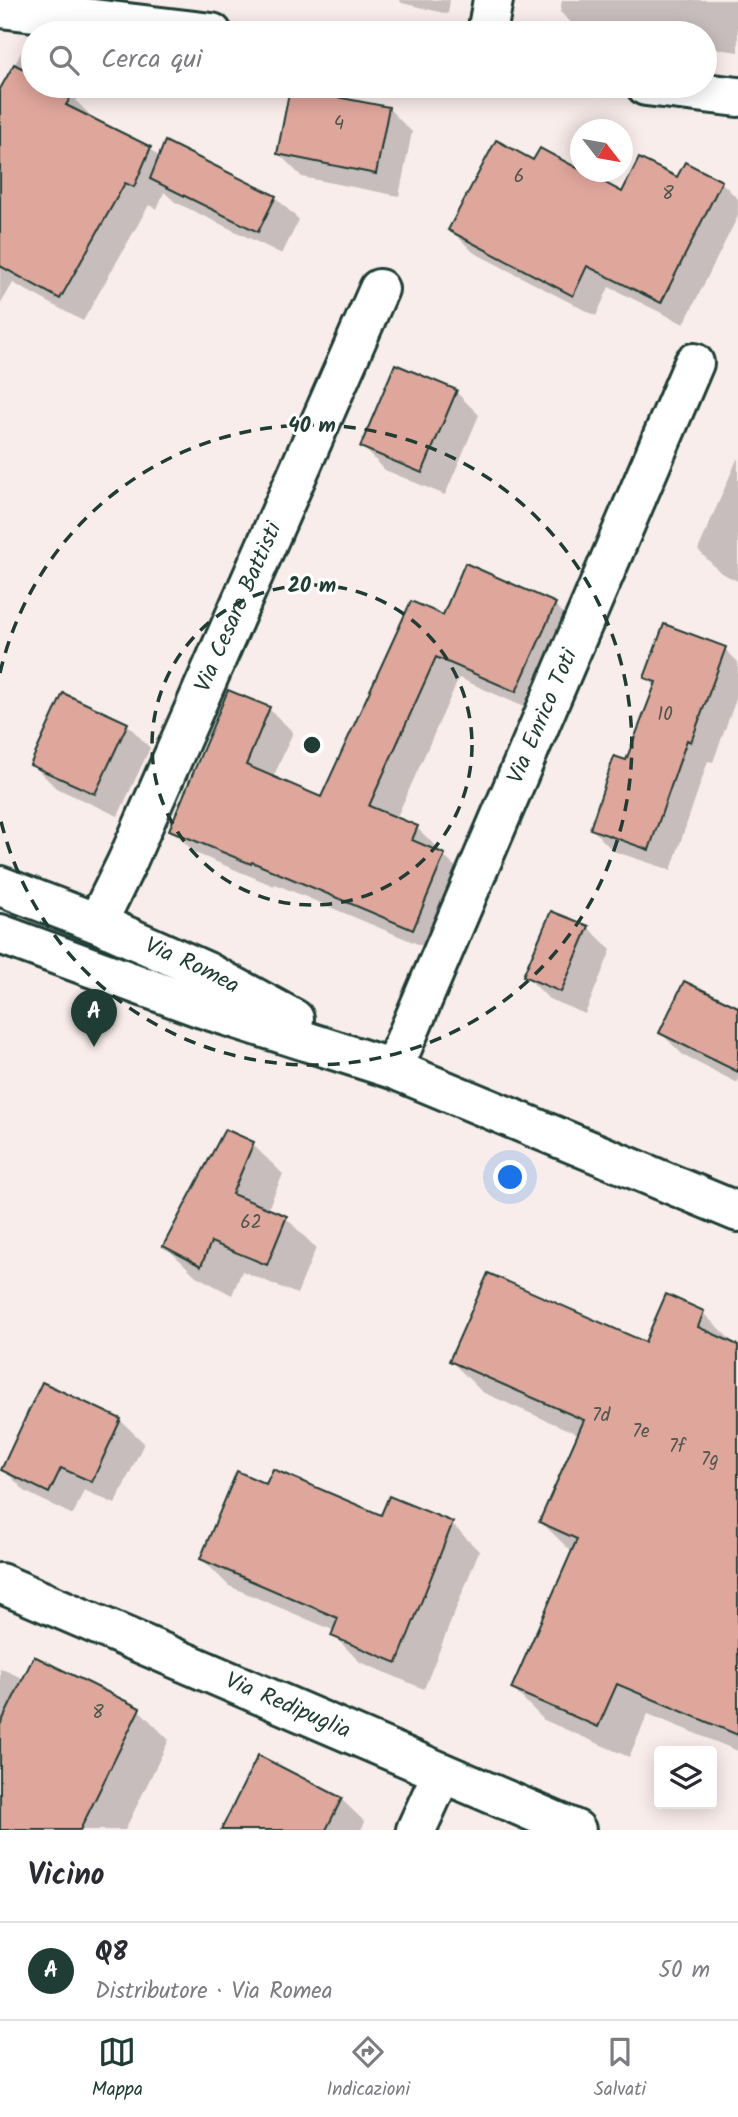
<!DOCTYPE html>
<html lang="it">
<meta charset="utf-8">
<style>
body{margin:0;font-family:Kalam,sans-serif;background:#f2f2f3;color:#2b2b33}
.controls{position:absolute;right:21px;bottom:21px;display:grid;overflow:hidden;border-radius:7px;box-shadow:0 4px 18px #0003}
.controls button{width:63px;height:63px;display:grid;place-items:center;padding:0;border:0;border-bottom:2px solid #e1e1e2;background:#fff;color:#2b2b33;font:35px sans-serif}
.compass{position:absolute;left:570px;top:119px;width:63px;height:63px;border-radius:50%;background:#fff;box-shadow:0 4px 18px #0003;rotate:121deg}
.you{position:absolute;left:511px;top:1178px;width:24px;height:24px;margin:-18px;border:5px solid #fff;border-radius:50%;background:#1a73e8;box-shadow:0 0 0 10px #1a73e833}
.badge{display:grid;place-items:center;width:46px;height:46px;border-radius:50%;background:#1f3d34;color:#fff;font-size:23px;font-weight:700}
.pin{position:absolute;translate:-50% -58px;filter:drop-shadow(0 2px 4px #0008)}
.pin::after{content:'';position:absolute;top:37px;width:24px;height:21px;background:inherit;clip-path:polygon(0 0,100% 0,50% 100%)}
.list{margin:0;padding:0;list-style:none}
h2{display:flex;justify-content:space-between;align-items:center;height:91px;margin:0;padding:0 28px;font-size:30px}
h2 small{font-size:23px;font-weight:400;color:#7c7c81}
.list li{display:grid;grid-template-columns:46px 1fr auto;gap:21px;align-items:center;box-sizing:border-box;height:98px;padding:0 28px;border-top:2px solid #e1e1e2}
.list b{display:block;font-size:26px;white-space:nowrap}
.list p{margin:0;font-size:23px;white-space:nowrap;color:#7c7c81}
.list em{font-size:23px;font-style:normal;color:#7c7c81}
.icon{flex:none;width:38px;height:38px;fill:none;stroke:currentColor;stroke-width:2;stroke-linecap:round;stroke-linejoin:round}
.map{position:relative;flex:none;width:738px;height:1830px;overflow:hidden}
.search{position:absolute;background:#fff;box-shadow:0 4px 18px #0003;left:21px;right:21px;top:21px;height:77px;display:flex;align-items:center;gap:18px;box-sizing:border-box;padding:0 24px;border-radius:38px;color:#7c7c81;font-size:26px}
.sheet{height:189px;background:#fff}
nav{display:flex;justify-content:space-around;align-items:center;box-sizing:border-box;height:98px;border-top:2px solid #e1e1e2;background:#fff;font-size:19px;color:#7c7c81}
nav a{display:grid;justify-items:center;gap:4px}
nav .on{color:#1f3d34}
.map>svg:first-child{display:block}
</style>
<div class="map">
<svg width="738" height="1830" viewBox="0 0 738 1830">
<rect width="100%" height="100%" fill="#f9edeb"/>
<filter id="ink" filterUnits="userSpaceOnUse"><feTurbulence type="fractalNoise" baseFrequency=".0143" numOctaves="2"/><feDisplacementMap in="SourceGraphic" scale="14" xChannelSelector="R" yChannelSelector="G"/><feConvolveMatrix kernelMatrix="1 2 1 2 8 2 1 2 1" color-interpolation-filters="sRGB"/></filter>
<g filter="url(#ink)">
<g fill="#0003">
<path d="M 399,0 L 450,0 L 448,14 L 402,3 Z"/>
<path d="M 562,0 L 738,0 L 738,52 L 705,47 L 705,50 L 705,33 L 582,33 L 560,12 Z"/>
<path d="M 30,36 L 33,38 L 33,86 L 85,86 L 76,101 L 94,119 L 150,148 L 160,158 L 275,197 L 299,220 L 282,254 L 175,202 L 164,192 L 157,209 L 149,205 L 83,321 L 13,283 L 0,305 L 0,92 Z"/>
<path d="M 292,90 L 389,109 L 412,132 L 399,196 L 302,177 L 279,154 Z"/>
<path d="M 534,162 L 623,194 L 678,179 L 721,182 L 738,199 L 738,216 L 684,324 L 609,287 L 596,316 L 473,252 L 451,230 Z"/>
<path d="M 456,392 L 479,415 L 445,495 L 385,470 L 362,446 Z"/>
<path d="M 738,457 L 738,581 L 721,573 L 698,550 Z"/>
<path d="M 555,605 L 578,628 L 540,714 L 459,678 L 396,819 L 417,828 L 441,851 L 440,853 L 468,878 L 437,952 L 275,884 L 274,886 L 195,853 L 172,830 L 229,692 L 269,709 L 293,732 L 273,778 L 322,800 L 443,617 Z"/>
<path d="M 725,649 L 738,662 L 738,694 L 713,762 L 708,761 L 671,870 L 613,851 L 592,829 L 627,762 L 656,687 L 646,677 Z"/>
<path d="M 127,724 L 150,748 L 118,816 L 56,788 L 33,765 Z"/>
<path d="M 588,927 L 611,950 L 585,1014 L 549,999 L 525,975 Z"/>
<path d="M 738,1009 L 738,1083 L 684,1056 L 661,1033 Z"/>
<path d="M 252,1144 L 283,1174 L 268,1209 L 286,1218 L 316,1248 L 297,1294 L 242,1271 L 232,1295 L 196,1276 L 165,1246 Z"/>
<path d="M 703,1313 L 738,1347 L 738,1751 L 648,1714 L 629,1757 L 544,1720 L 513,1689 L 573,1553 L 541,1522 L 580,1435 L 482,1392 L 451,1361 L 646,1344 Z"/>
<path d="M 43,1384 L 120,1420 L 144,1443 L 115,1504 L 84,1490 L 73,1515 L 26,1492 L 3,1469 Z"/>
<path d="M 382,1517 L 452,1524 L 479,1551 L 424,1689 L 360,1662 L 333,1635 L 335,1631 L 229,1586 L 202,1559 Z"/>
<path d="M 0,1668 L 24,1679 L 139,1710 L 169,1740 L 125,1830 L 0,1830 Z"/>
<path d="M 341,1799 L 365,1822 L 361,1830 L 223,1830 Z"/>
</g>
<g fill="#dfa69c" stroke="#1f3d34" stroke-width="2">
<path d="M 14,64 L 33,74 L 33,86 L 55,86 L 72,95 L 66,105 L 151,147 L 134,187 L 125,183 L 60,299 L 0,266 L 0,89 Z"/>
<path d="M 290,88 L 389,107 L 376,174 L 277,154 Z"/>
<path d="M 496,140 L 533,160 L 540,148 L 622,192 L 639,158 L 677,177 L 685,162 L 722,181 L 661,303 L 587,266 L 573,296 L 448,230 Z"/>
<path d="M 165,141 L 276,196 L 258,232 L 150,179 Z"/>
<path d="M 395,364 L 457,390 L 422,473 L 360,447 Z"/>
<path d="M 465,563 L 556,603 L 516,692 L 436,657 L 369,806 L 418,826 L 412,840 L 445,854 L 413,930 L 252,862 L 251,864 L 169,830 L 228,690 L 270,707 L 246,765 L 321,797 L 411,601 L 443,615 Z"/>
<path d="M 664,624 L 726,647 L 691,742 L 687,740 L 649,850 L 590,829 L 614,756 L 626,760 L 656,682 L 644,678 Z"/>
<path d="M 63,693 L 128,723 L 95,794 L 30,765 Z"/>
<path d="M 551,911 L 589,926 L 561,992 L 523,976 Z"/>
<path d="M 684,981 L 738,1007 L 738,1072 L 659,1033 Z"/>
<path d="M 225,1129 L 254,1142 L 232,1194 L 287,1216 L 267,1265 L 211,1242 L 201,1266 L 163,1246 Z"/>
<path d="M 488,1273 L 645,1342 L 666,1294 L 704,1311 L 698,1327 L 738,1345 L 738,1735 L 617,1684 L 598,1727 L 511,1689 L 577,1539 L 539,1522 L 584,1420 L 449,1361 Z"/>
<path d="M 42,1382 L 121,1419 L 92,1482 L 61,1468 L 49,1493 L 1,1470 Z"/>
<path d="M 273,1469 L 381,1515 L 389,1496 L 453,1522 L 397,1663 L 331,1636 L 338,1618 L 200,1559 L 237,1471 L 266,1484 Z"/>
<path d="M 34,1656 L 140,1708 L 80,1830 L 0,1830 L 0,1725 Z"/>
<path d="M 258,1755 L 342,1798 L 326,1830 L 221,1830 Z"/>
</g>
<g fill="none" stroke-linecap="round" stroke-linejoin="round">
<defs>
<g id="minor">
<path d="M 0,8 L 212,33"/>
<path d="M 487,33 L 493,0"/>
<path d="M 646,86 L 738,97"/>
<path id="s1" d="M 97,923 L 127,862 L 379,289"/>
<path id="s2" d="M 393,1069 L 694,363"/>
<path id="s3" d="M 0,1583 L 576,1830"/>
<path d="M 416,1830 L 442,1773"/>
</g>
<g id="major">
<path id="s4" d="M 0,886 L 97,923 L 205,971 L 294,1019"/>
<path d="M 0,934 L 202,1008 L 393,1069 L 738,1212"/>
</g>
</defs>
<use href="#minor" stroke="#1f3d34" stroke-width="44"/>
<use href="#major" stroke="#1f3d34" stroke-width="44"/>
<use href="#minor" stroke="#fff" stroke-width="38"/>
<use href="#major" stroke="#fff" stroke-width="38"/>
</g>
</g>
<g fill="none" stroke="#1f3d34" stroke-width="3.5" stroke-dasharray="12 9">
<circle cx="312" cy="745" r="160"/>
<path d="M0 673A320 320 0 1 1 0 817"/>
</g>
<g text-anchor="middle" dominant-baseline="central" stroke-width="6" stroke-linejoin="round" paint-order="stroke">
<g font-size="19" fill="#4f574e">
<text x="339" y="124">4</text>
<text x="519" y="177">6</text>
<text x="668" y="194">8</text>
<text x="665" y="715">10</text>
<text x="251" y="1223">62</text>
<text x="601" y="1416">7d</text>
<text x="641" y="1432">7e</text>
<text x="677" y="1447">7f</text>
<text x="710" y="1460">7g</text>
<text x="98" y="1713">8</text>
</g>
<g font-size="23" fill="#1f3d34" stroke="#fff">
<text stroke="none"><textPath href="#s1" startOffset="346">Via Cesare Battisti</textPath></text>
<text stroke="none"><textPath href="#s2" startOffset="383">Via Enrico Toti</textPath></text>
<text stroke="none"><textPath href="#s4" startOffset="208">Via Romea</textPath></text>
<text stroke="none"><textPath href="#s3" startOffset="313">Via Redipuglia</textPath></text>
</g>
</g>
<circle cx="312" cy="745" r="10" fill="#1f3d34" stroke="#fff" stroke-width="3.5"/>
<g font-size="21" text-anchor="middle" font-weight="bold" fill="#1f3d34" stroke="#fff" stroke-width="6" stroke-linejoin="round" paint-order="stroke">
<text x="312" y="432">40 m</text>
<text x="312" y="592">20 m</text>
</g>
</svg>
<div class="controls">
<button><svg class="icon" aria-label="layers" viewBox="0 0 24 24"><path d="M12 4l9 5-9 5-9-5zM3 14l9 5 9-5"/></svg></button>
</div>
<svg class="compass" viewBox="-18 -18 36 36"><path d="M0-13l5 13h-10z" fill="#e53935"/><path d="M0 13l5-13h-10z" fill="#7c7c81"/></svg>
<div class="you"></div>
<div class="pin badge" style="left:94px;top:1047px">A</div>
<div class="search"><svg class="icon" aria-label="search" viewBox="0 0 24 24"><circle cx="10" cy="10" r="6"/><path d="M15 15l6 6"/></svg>Cerca qui</div>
</div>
<section class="sheet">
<h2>Vicino<small></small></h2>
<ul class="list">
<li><span class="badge">A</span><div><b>Q8</b><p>Distributore · Via Romea</p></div><em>50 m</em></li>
</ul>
</section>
<nav>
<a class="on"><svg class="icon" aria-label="map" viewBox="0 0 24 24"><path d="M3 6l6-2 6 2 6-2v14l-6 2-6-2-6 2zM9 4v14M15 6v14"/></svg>Mappa</a>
<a><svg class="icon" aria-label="directions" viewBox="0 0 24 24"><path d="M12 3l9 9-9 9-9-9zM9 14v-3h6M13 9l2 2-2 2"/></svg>Indicazioni</a>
<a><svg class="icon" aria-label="saved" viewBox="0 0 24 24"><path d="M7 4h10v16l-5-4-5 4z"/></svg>Salvati</a>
</nav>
